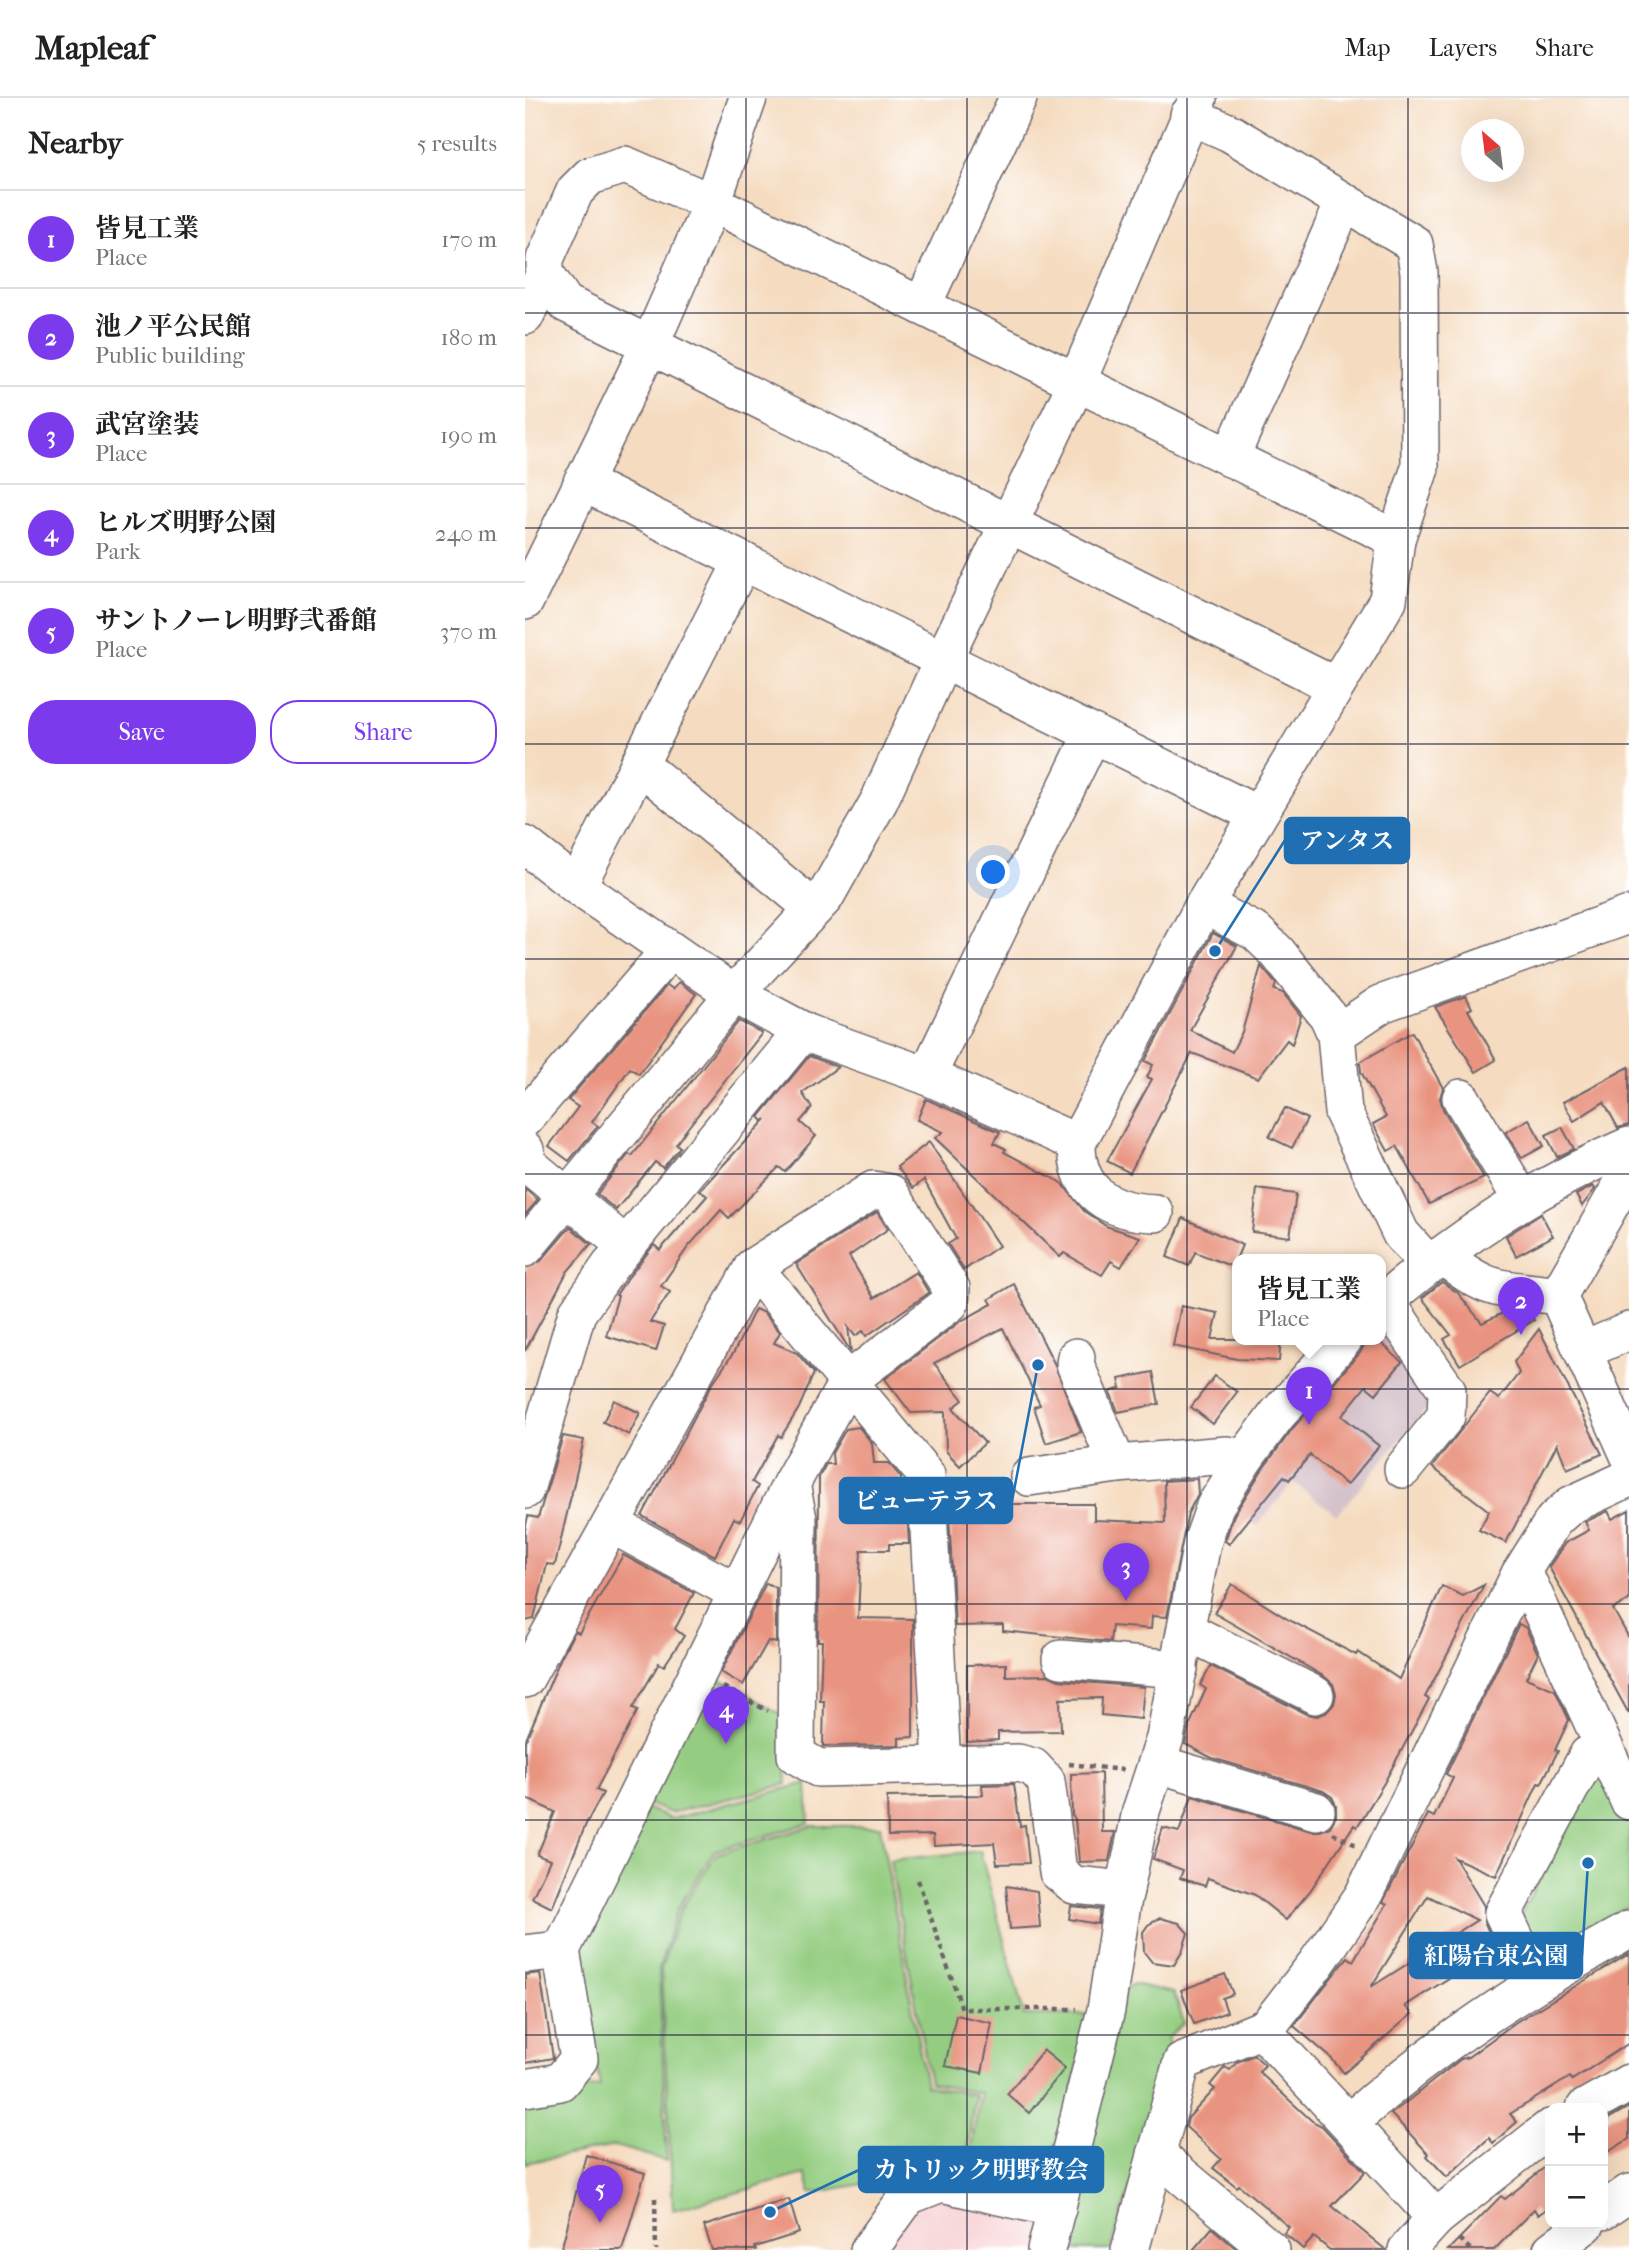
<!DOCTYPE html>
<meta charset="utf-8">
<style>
body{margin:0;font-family:"IM FELL French Canon","Noto Serif JP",serif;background:#f6f6f6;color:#222}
.controls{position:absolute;right:21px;bottom:21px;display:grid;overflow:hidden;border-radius:14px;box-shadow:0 7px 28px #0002}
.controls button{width:63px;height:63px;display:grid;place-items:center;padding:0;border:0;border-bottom:2px solid #e0e0e0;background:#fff;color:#222;font:35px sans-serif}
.compass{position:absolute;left:936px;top:21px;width:63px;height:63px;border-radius:50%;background:#fff;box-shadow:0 7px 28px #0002;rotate:332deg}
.you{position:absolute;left:469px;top:775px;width:24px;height:24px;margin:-18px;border:5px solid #fff;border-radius:50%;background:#1a73e8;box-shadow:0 0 0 10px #1a73e833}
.badge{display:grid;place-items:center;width:46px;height:46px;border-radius:50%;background:#7c3aed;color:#fff;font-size:23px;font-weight:700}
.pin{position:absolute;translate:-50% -58px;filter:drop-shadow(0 2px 4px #0008)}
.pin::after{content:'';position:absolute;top:37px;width:24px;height:21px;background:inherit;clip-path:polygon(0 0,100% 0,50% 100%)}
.popup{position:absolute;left:707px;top:1156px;width:154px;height:91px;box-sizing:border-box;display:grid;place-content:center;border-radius:14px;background:#fff;filter:drop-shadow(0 2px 5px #0005);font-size:23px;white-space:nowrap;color:#767676}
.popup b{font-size:26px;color:#222}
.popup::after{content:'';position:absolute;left:50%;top:100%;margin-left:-14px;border:14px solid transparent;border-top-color:#fff}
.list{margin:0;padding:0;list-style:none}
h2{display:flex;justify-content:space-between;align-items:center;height:91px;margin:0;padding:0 28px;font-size:30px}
h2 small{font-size:23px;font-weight:400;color:#767676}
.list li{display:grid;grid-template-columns:46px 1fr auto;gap:21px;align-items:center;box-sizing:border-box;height:98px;padding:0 28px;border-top:2px solid #e0e0e0}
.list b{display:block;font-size:26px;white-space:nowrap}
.list p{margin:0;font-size:23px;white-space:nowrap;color:#767676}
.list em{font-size:23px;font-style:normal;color:#767676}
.actions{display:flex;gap:14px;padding:21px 28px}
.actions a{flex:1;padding:16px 0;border:2px solid #7c3aed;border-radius:28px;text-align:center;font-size:24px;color:#7c3aed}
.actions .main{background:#7c3aed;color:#fff}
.map{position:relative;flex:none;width:1104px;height:2152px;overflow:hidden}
header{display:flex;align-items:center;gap:42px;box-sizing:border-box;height:98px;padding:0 35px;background:#fff;border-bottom:2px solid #e0e0e0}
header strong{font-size:33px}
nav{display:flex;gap:38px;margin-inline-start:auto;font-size:24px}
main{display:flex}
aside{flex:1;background:#fff}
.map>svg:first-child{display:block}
</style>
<header>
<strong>Mapleaf</strong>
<nav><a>Map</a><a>Layers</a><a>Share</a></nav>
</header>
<main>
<aside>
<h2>Nearby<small>5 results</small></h2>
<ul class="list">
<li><span class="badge">1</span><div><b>皆見工業</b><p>Place</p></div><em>170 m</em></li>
<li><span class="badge">2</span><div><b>池ノ平公民館</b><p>Public building</p></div><em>180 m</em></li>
<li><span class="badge">3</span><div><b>武宮塗装</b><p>Place</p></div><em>190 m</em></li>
<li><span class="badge">4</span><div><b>ヒルズ明野公園</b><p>Park</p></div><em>240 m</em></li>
<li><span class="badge">5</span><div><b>サントノーレ明野弐番館</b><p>Place</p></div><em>370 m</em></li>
</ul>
<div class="actions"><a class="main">Save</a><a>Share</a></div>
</aside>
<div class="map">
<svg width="1104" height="2152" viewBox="0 0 1104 2152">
<rect width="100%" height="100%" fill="#fff"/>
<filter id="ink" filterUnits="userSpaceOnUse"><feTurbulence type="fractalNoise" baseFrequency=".0143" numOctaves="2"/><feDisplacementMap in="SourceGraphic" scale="14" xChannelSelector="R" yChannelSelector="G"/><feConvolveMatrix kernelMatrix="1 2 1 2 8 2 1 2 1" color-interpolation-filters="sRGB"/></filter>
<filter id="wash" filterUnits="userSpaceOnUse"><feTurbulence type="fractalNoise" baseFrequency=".00686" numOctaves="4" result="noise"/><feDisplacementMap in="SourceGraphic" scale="28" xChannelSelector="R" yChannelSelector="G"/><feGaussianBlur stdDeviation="1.57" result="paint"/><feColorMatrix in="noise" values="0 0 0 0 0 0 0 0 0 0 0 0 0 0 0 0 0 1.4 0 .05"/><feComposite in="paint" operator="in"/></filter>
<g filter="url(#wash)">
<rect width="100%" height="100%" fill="#f5dbbf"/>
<path fill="#f7cfd1" d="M 414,2096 L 517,2123 L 509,2152 L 357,2152 L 399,2104 Z"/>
<path fill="#d2bdc6" d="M 856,1223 L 906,1290 L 906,1305 L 812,1417 L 768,1384 L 732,1428 L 705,1406 L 829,1241 L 856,1241 Z"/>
<g fill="#94cd81" stroke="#5b785e" stroke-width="2">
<path d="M 176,1576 L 206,1586 L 258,1618 L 262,1686 L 146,1715 L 117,1704 Z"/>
<path d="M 1070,1675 L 1092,1692 L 1104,1722 L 1104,1808 L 1020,1853 L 1002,1845 L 993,1822 Z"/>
<path d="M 282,1685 L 284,1725 L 189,1753 L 152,1812 L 134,1871 L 142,2063 L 90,2048 L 0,2065 L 0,2002 L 75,1988 L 51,1853 L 116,1708 L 146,1721 Z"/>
<path d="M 287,1728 L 355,1728 L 401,1988 L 450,1997 L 440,2068 L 286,2095 L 280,2076 L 148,2112 L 136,1871 L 155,1813 L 191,1756 Z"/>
<path d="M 455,1753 L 499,1917 L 563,1917 L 528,2092 L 443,2071 L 455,1995 L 405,1985 L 365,1762 Z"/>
<path d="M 608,1886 L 649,1895 L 659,1925 L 642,1941 L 647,1950 L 586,2152 L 530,2152 L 597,1893 Z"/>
</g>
<g id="blocks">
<g fill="#e99481" fill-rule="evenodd">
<path d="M 688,835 L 712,848 L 665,932 L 707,954 L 717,934 L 736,868 L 751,886 L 749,892 L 758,895 L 776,918 L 767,946 L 762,942 L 733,980 L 667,955 L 605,1075 L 582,1063 L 627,981 L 622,979 L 628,967 L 620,963 Z"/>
<path d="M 154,884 L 171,896 L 114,976 L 105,970 L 67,1024 L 73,1028 L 44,1063 L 24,1048 L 53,1009 L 43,1002 L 142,887 L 148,891 Z"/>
<path d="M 941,898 L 947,910 L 943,912 L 971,962 L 951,974 L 910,909 Z"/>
<path d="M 214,923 L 237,935 L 161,1032 L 151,1046 L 155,1049 L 138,1070 L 130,1064 L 91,1112 L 72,1096 L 104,1056 L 107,1058 Z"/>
<path d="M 887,934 L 918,990 L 915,1000 L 918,1011 L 959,1080 L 904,1106 L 872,1048 L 863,1053 L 848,1026 L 861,1019 L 836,974 L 835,964 Z"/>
<path d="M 284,958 L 313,969 L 277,995 L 287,1010 L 275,1024 L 291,1038 L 260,1074 L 254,1069 L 204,1120 L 196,1112 L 163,1149 L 136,1188 L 145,1194 L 125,1224 L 139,1228 L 131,1253 L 81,1238 L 93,1198 L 91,1197 L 102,1181 L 129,1147 L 135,1152 L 182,1098 L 175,1092 L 241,1021 L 238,1023 L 234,1019 Z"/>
<path d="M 1104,969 L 1104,1027 L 1093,1030 L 1079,1004 L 1049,1023 L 1038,1004 Z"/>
<path d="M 401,1001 L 475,1034 L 469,1045 L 481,1051 L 479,1054 L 537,1085 L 559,1113 L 581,1128 L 615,1139 L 596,1169 L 586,1163 L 577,1177 L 539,1155 L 535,1159 L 410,1040 L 418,1034 L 392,1022 Z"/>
<path d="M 760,1010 L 782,1021 L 767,1050 L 744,1039 Z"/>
<path d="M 1004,1021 L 1019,1048 L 997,1060 L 981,1034 Z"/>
<path d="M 1037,1029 L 1049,1051 L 1032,1059 L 1021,1037 Z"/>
<path d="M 404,1044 L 474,1148 L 439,1172 L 423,1146 L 431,1141 L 399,1082 L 388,1090 L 372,1069 Z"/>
<path d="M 1068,1088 L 1070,1091 L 1057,1108 L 1051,1097 Z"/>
<path d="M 0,1091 L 13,1102 L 0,1117 Z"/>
<path d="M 732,1091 L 771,1096 L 765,1139 L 727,1134 Z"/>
<path d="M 352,1114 L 363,1131 L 324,1158 L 349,1200 L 391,1174 L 404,1195 L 341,1238 L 338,1233 L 330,1238 L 323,1229 L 326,1254 L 271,1166 Z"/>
<path d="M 1016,1116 L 1028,1138 L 991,1158 L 981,1138 Z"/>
<path d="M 658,1120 L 717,1147 L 708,1169 L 670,1154 L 664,1168 L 642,1159 Z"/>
<path d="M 45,1129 L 66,1146 L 42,1174 L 0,1253 L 0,1170 L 16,1163 Z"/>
<path d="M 917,1184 L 933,1195 L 957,1225 L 982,1213 L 1006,1216 L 1009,1222 L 935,1267 L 919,1241 L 926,1237 L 897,1200 Z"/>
<path d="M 489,1186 L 529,1265 L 556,1334 L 521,1345 L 509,1309 L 515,1307 L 478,1230 L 409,1265 L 438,1302 L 428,1310 L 460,1345 L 435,1368 L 421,1353 L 420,1314 L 386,1315 L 360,1281 L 436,1223 L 467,1206 L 464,1201 Z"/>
<path d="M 656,1208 L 693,1215 L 687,1241 L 756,1241 L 754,1263 L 712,1261 L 648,1248 Z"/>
<path d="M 230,1211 L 239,1215 L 255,1234 L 249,1245 L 272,1255 L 289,1275 L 274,1310 L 256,1339 L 253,1337 L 227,1384 L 233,1388 L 215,1423 L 209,1420 L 190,1458 L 117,1418 L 187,1286 L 209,1254 Z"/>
<path d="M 1014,1231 L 1077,1356 L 1042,1371 L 1032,1346 L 981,1445 L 954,1432 L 964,1413 L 907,1369 L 965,1295 L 974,1301 L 994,1275 L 989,1264 Z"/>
<path d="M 842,1241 L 852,1241 L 877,1264 L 851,1296 L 841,1288 L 817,1318 L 854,1348 L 822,1387 L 785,1357 L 764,1382 L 759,1378 L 704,1446 L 700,1443 L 709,1417 L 737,1372 L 768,1330 L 835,1255 Z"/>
<path d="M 628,1274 L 634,1306 L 593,1314 L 585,1294 L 596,1290 L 594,1281 Z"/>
<path d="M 690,1278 L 712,1294 L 688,1326 L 666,1309 Z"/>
<path d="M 89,1302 L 115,1315 L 104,1337 L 78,1324 Z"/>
<path d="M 334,1329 L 347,1345 L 349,1365 L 364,1365 L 376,1380 L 374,1414 L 382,1414 L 384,1446 L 364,1446 L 364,1452 L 336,1452 L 333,1520 L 388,1521 L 388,1639 L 374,1640 L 374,1647 L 298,1648 L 299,1603 L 295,1603 L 297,1543 L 293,1543 L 294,1379 L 301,1366 L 308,1366 L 307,1355 L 321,1331 Z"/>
<path d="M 38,1338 L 59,1342 L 30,1467 L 22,1466 L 9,1521 L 0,1523 L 0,1432 L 3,1418 L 13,1420 Z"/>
<path d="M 672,1381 L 673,1396 L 663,1415 L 642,1519 L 627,1518 L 626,1531 L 587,1528 L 585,1544 L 478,1533 L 478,1527 L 430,1528 L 423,1396 L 466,1395 L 466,1406 L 569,1406 L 569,1422 L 640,1425 L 639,1383 Z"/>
<path d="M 1104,1412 L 1104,1502 L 1088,1511 L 1104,1540 L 1104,1616 L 1024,1469 L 1040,1445 L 1064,1432 L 1060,1424 L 1083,1413 L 1087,1421 Z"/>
<path d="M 98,1457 L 169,1495 L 150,1531 L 159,1538 L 139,1568 L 134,1565 L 108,1610 L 113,1612 L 71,1692 L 78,1695 L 61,1726 L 27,1810 L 7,1800 L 25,1762 L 12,1757 L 30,1714 L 0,1700 L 0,1644 L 36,1559 L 50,1533 L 54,1535 Z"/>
<path d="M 241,1485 L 251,1490 L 251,1545 L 243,1543 L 218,1587 L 196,1574 Z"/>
<path d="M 707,1486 L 764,1522 L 831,1557 L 833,1554 L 874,1581 L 917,1488 L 938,1498 L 959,1487 L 900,1599 L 904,1601 L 859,1685 L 832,1729 L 829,1727 L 785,1793 L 761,1822 L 730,1797 L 683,1780 L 680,1788 L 655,1780 L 658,1772 L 628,1761 L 638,1730 L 654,1734 L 667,1698 L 786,1733 L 795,1733 L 805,1729 L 811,1718 L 811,1707 L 807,1699 L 798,1693 L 687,1660 L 660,1646 L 664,1628 L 681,1591 L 675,1587 L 686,1568 L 781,1616 L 792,1618 L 801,1615 L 809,1606 L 811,1596 L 808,1586 L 800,1579 L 689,1515 Z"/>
<path d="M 994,1526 L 1001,1530 L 1013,1556 L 1001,1580 L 1030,1592 L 1044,1622 L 1030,1652 L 1033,1653 L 1016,1686 L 1013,1685 L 971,1778 L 930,1760 L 959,1808 L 959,1823 L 971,1850 L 880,1908 L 887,1916 L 819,1975 L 805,1959 L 769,1928 L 817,1866 L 823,1859 L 828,1863 L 862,1806 L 858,1804 L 903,1716 L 909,1719 L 928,1680 L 921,1676 ZM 903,1798 L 952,1822 L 846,1889 Z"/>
<path d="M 481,1566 L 481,1578 L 523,1577 L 534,1582 L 619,1589 L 616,1621 L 576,1617 L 577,1600 L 535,1601 L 536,1633 L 473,1634 L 473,1642 L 442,1644 L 442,1567 Z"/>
<path d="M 576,1675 L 577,1734 L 590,1734 L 584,1763 L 554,1764 L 550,1721 L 547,1717 L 546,1676 Z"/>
<path d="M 489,1686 L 495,1728 L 500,1727 L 504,1765 L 472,1766 L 469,1745 L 409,1748 L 408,1737 L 363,1738 L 362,1699 L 458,1697 L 457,1687 Z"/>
<path d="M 481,1788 L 512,1793 L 515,1829 L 485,1831 Z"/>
<path d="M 546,1808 L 575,1811 L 573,1826 L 544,1821 Z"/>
<path d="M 635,1820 L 654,1825 L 663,1835 L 657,1854 L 649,1867 L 627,1864 L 619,1854 L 618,1834 L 623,1827 Z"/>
<path d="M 1104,1856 L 1104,1945 L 1047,1982 L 1045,1979 L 985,2016 L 992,2024 L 968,2045 L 964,2040 L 922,2079 L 902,2058 L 904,2056 L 866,2016 L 936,1961 L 943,1959 L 991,1924 Z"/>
<path d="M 15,1875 L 28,1960 L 0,1965 L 0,1877 Z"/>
<path d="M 700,1876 L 708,1896 L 697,1900 L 702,1914 L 669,1926 L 656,1892 Z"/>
<path d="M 431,1917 L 467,1925 L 457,1975 L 420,1968 Z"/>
<path d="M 518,1952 L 540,1970 L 504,2015 L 482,1996 Z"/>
<path d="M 729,1957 L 740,1967 L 734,1974 L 787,2023 L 797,2028 L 840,2074 L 807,2108 L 861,2152 L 805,2152 L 789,2139 L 778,2151 L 759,2135 L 764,2129 L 714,2087 L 712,2089 L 688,2070 L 696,2061 L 661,2029 L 663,2020 L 690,1991 L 685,1987 L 700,1969 L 705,1972 L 712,1964 Z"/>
<path d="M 1104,2009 L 1104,2041 L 1078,2057 L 1078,2024 Z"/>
<path d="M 61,2057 L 120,2075 L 97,2152 L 36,2152 Z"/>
<path d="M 1025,2065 L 1025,2108 L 1013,2117 L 1009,2111 L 969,2152 L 923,2152 L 976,2098 L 980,2101 Z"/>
<path d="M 264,2101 L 274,2135 L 230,2149 L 231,2152 L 187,2152 L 179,2128 Z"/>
<path d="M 687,2130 L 713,2152 L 668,2152 Z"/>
</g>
</g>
</g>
<g filter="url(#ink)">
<use href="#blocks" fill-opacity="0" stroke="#6c6369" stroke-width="2"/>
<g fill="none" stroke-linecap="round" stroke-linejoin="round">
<defs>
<g id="minor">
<path d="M 397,208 L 493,0"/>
<path d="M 0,218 L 20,175"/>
<path d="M 705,360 L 819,105"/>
<path d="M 57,384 L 731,716"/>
<path d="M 0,503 L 125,247 L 187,105 L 223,0"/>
<path d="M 810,588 L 40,205 L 20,175 L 20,161 L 50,93 L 65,78 L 100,67 L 187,105 L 871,441"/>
<path d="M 114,666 L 289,811"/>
<path d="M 0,747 L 52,788 L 209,896 L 284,936 L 402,978 L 552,1045"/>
<path d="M 52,788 L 218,463"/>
<path d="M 679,807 L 731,834 L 752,854 L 803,918 L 811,936 L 818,1014 L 876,1136 L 904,1167"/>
<path d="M 811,936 L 856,906 L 1104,817"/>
<path d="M 402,978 L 568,635"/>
<path d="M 936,1000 L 997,1102"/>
<path d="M 0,1020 L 145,852"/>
<path d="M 0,1052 L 4,1067 L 101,1148"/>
<path d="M 1104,1074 L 1033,1198 L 1104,1357"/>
<path d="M 630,1115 C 586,1114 551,1095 552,1045 L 679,807 L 863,502 L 871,441 L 895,370 L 894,174 L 889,146 L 705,35 L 664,17"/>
<path d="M 0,1150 L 209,896 L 300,799 L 354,703 L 418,562 L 552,284 L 673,0"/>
<path d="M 917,1157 C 966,1197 974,1189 1033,1198"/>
<path d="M 228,1169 L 401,1377 L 417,1667"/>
<path d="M 860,1202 L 922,1292 L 921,1318 L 878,1371"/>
<path d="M 856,1206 C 931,1142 1012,1087 1104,1048"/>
<path d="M 1058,1253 L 1104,1233"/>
<path d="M 551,1259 L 550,1266 L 592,1366"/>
<path d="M 504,1379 L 592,1366 L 702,1357 L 720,1360"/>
<path d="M 266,1386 L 273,1421 L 271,1657 L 293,1670 L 493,1665 L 508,1669 L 521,1683 L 533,1774 L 549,1787 L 600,1792"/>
<path d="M 0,1392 L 52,1215 L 85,1168 L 278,933"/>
<path d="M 86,1426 L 213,1495"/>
<path d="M 995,1476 L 1029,1422 L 1046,1407 L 1104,1380"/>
<path d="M 662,1533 L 790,1597"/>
<path d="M 536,1561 L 654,1571"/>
<path d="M 0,1581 L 228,1169 L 348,1092 L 365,1095 L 426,1190 L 425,1205 L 323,1283 L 266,1386 L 36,1852 L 54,1961 L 35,1984 L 0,1990"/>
<path d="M 633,1666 L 791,1713"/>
<path d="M 0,1856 L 36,1852"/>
<path d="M 1010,1883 L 978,1815 L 1063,1657 L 1079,1649"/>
<path d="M 737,1932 L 911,2120"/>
<path d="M 1060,2010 L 1104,1985"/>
<path d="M 825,2024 C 911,1946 1002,1888 1104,1832"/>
<path d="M 631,2056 L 746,2152"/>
<path d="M 1078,2113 L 1104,2095"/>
<path d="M 344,2152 L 383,2098 L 416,2085 L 532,2111"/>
<path d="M 521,2152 L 581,1912 L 597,1806 L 616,1713 L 640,1640 L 677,1445 L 690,1408 L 720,1360 L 752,1317 L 819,1241"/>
<path d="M 605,2152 L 657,1964 L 742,1929 L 791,1866 L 838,1798 L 995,1476 L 1005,1488 L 1104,1703"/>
<path d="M 882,2152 L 911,2120 L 1025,2030"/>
<path d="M 1027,2152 L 1061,2126"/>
</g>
</defs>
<use href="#minor" stroke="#6c6369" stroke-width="40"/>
<g stroke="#6c6369" stroke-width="4.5" stroke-dasharray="5 5" stroke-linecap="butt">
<path d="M 198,1589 L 243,1613"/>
<path d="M 544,1666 L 598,1672"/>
<path d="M 808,1735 L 831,1747"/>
<path d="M 393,1782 L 437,1911 L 552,1911"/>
<path d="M 130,2100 L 131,2152"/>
<path d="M 934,2141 L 946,2152"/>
</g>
<use href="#minor" stroke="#fff" stroke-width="37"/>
</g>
</g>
<path fill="none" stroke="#22223b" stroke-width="2" stroke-opacity="0.55" d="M 221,0 L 221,2152M 442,0 L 442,2152M 662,0 L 662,2152M 883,0 L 883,2152M 0,215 L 1104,215M 0,430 L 1104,430M 0,646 L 1104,646M 0,861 L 1104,861M 0,1076 L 1104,1076M 0,1291 L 1104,1291M 0,1506 L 1104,1506M 0,1722 L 1104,1722M 0,1937 L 1104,1937"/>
<path fill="none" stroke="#1f6fb2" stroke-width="2.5" d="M690 853L760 742M513 1267L487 1403M1063 1765L1057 1858M245 2114L334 2072"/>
<g fill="#1f6fb2" stroke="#fff" stroke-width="2.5">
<circle cx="690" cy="853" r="7"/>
<circle cx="513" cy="1267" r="7"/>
<circle cx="1063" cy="1765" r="7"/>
<circle cx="245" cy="2114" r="7"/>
</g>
<g fill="#1f6fb2" stroke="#1f6fb2" stroke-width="2.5">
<rect x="760" y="720" width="124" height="45" rx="7"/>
<rect x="315" y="1380" width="172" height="45" rx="7"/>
<rect x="885" y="1835" width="172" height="45" rx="7"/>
<rect x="334" y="2049" width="244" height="45" rx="7"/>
</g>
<g font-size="24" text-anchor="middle" font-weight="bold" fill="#fff">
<text x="822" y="751">アンタス</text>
<text x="401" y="1411">ビューテラス</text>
<text x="971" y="1866">紅陽台東公園</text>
<text x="456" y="2080">カトリック明野教会</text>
</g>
</svg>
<div class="controls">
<button>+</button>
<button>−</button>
</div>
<svg class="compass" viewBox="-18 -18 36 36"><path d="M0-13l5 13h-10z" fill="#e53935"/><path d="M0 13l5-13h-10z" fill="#767676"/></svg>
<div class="you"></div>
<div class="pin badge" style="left:784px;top:1327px">1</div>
<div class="popup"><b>皆見工業</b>Place</div>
<div class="pin badge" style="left:996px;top:1237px">2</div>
<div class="pin badge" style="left:601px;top:1503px">3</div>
<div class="pin badge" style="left:201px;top:1646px">4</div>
<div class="pin badge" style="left:75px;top:2125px">5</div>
</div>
</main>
